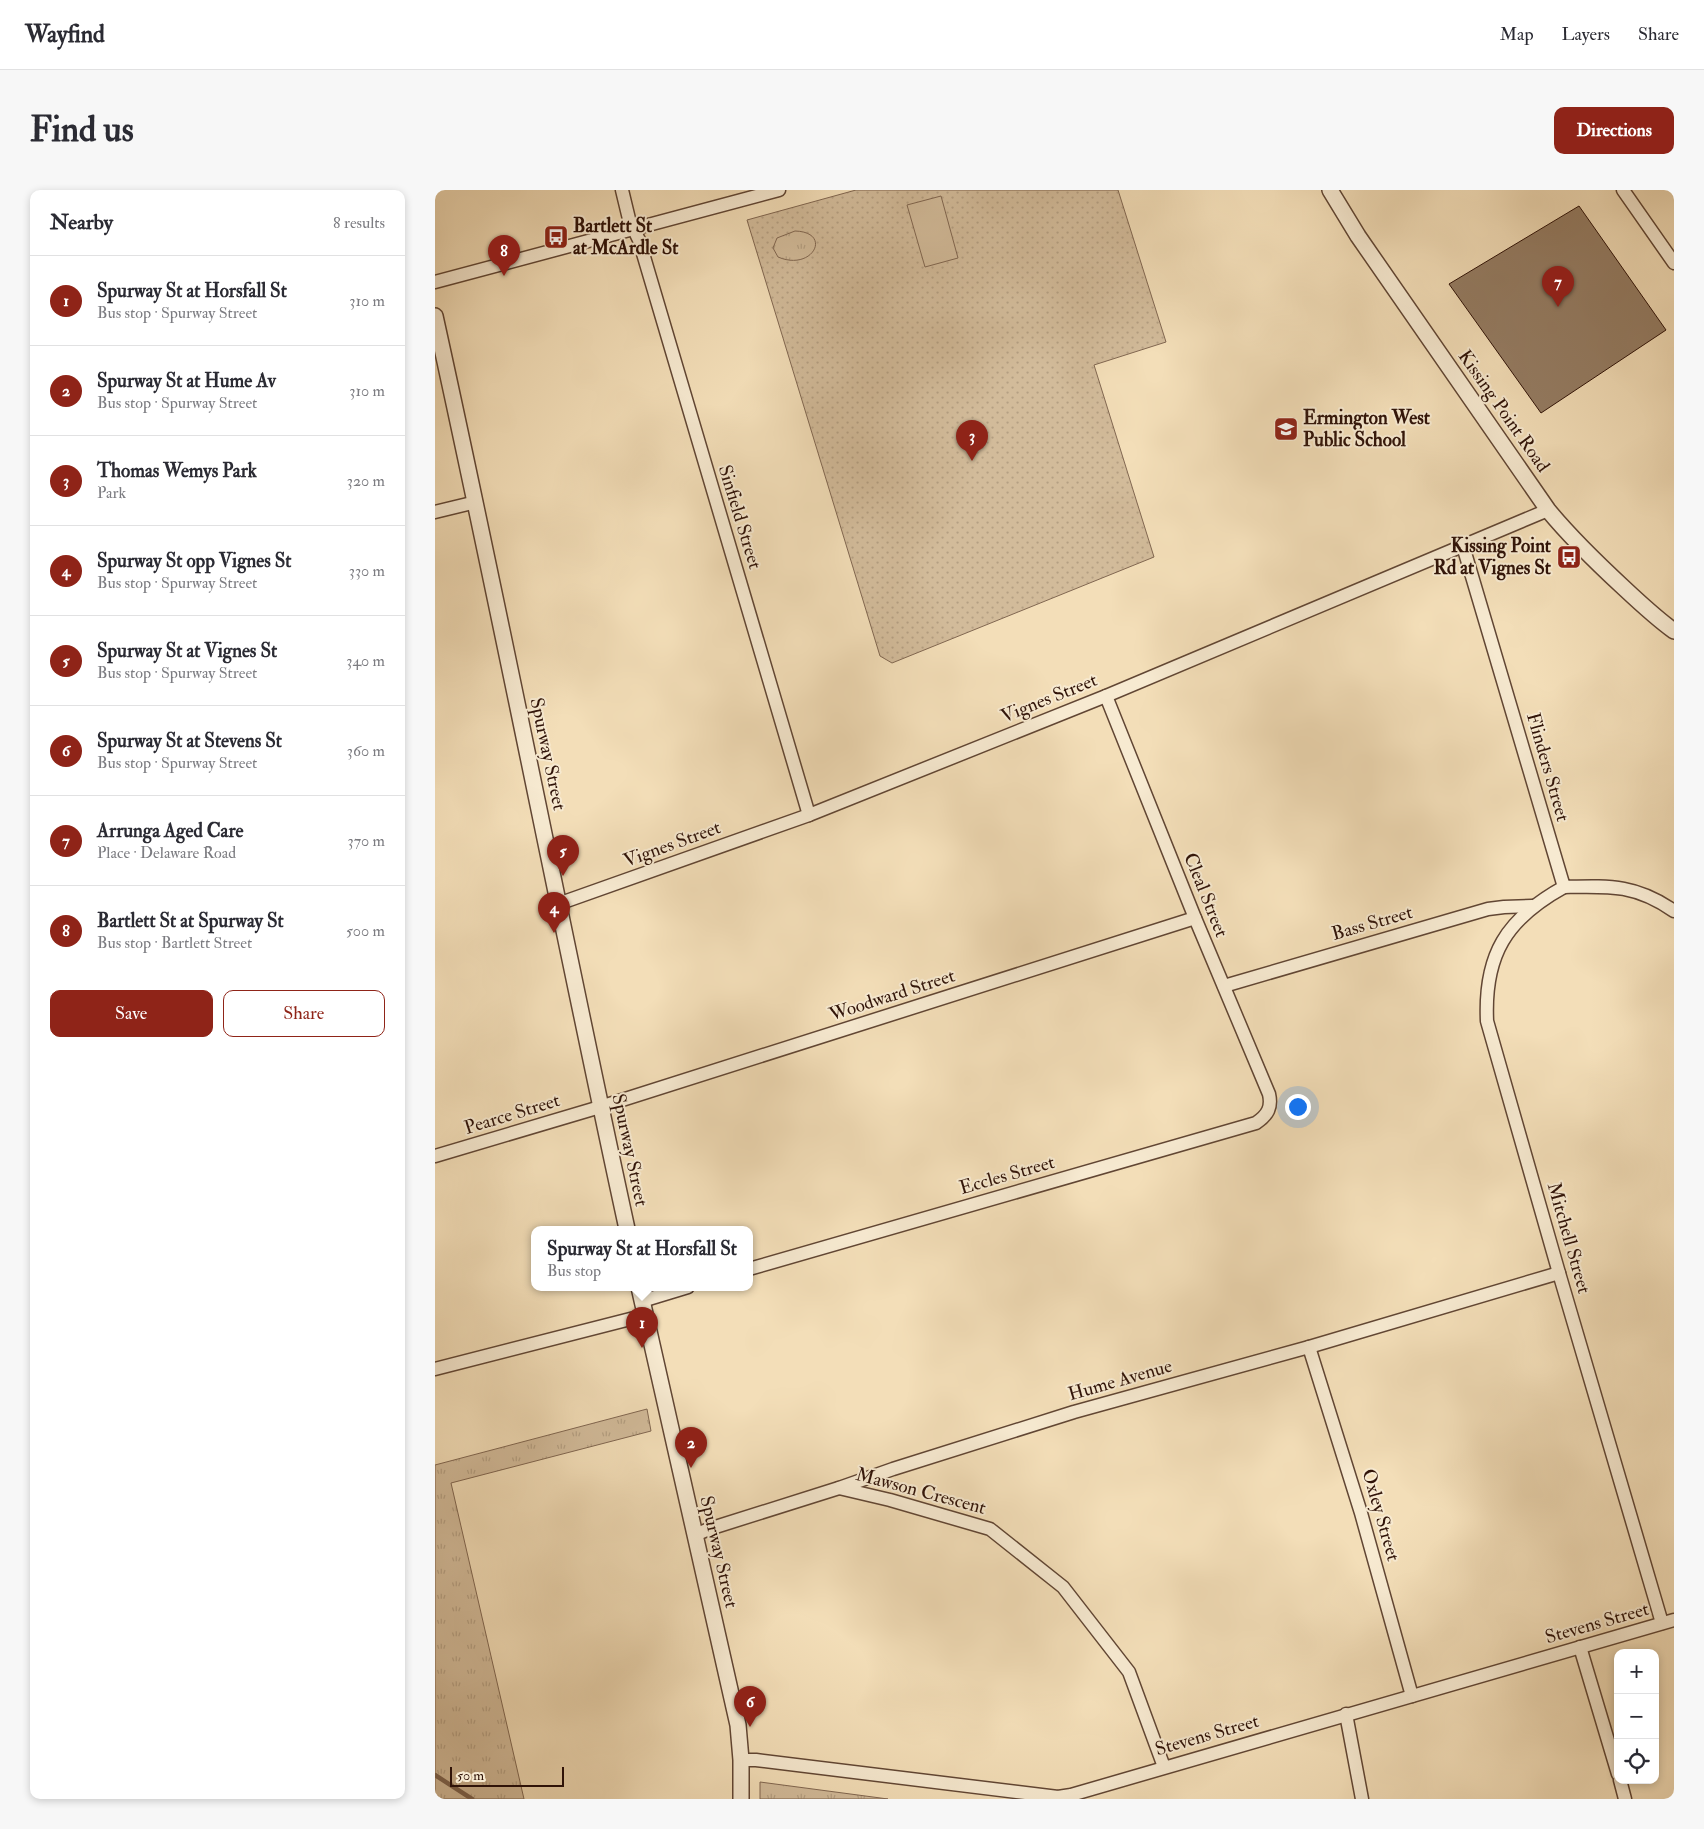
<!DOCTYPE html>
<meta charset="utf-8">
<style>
body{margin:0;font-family:"IM FELL Double Pica",serif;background:#f7f7f7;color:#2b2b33}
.controls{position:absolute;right:15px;bottom:15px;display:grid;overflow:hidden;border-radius:10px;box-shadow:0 2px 8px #0003}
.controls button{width:45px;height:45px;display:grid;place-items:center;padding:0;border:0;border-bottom:1px solid #e1e1e2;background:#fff;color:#2b2b33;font:25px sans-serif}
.scale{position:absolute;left:15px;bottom:12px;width:114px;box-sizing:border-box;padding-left:5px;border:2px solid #301308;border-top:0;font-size:14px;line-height:18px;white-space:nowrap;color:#301308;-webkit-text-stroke:4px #f7ead1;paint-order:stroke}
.you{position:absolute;left:862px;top:916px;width:18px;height:18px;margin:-12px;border:4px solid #fff;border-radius:50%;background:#1a73e8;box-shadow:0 0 0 8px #1a73e833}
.badge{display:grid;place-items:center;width:32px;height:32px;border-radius:50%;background:#8f2418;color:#fff;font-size:16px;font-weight:700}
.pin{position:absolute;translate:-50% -41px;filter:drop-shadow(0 1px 2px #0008)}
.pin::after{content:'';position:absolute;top:26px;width:18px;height:15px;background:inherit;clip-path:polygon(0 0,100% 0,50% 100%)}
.popup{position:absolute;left:96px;top:1036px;width:222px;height:65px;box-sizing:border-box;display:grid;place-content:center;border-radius:10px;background:#fff;filter:drop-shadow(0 1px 4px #0005);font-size:16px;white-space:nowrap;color:#7c7c81}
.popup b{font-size:19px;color:#2b2b33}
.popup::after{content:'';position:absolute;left:50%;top:100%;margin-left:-10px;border:10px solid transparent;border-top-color:#fff}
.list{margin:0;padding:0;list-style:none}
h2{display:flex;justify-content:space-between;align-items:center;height:65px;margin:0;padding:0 20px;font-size:21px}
h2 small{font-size:16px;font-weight:400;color:#7c7c81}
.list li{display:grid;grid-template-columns:32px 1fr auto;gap:15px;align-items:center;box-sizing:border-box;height:90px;padding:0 20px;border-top:1px solid #e1e1e2}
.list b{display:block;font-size:19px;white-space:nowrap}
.list p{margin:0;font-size:16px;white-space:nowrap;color:#7c7c81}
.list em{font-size:16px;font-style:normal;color:#7c7c81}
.actions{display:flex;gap:10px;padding:15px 20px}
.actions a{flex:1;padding:11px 0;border:1px solid #8f2418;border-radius:10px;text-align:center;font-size:18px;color:#8f2418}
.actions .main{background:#8f2418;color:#fff}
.icon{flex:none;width:28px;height:28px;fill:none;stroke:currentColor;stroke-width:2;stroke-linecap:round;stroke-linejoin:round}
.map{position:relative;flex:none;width:1239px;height:1609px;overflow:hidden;border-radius:10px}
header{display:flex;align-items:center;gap:30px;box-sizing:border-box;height:70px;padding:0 25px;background:#fff;border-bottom:1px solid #e1e1e2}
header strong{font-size:24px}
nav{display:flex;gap:28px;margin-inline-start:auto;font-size:18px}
.intro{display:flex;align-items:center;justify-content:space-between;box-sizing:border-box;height:120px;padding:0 30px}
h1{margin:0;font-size:35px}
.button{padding:12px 22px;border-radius:10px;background:#8f2418;color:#fff;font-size:18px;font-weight:700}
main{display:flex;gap:30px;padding:0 30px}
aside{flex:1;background:#fff;border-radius:10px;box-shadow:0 2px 8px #0003}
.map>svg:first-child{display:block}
</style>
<header>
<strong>Wayfind</strong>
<nav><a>Map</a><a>Layers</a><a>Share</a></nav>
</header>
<div class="intro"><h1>Find us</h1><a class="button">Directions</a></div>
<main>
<aside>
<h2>Nearby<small>8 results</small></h2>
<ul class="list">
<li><span class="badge">1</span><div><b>Spurway St at Horsfall St</b><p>Bus stop · Spurway Street</p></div><em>310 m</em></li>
<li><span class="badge">2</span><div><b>Spurway St at Hume Av</b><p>Bus stop · Spurway Street</p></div><em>310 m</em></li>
<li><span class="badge">3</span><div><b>Thomas Wemys Park</b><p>Park</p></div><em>320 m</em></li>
<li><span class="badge">4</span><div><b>Spurway St opp Vignes St</b><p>Bus stop · Spurway Street</p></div><em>330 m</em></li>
<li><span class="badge">5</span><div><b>Spurway St at Vignes St</b><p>Bus stop · Spurway Street</p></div><em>340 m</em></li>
<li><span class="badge">6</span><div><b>Spurway St at Stevens St</b><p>Bus stop · Spurway Street</p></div><em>360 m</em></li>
<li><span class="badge">7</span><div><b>Arrunga Aged Care</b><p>Place · Delaware Road</p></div><em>370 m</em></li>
<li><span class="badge">8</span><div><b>Bartlett St at Spurway St</b><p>Bus stop · Bartlett Street</p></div><em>500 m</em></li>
</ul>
<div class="actions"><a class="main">Save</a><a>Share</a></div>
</aside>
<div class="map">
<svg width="1239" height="1609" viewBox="0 0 1239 1609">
<defs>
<pattern id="grass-dots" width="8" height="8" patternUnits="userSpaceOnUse" patternTransform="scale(1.25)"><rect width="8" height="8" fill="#d2bb9a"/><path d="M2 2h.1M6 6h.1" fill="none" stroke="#b5a083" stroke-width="1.8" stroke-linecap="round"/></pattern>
<pattern id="park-tufts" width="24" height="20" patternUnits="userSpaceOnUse" patternTransform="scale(1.25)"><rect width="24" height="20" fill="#d2bb9a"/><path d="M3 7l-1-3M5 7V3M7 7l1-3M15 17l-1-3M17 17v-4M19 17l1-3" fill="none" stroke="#b5a083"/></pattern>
</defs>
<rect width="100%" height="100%" fill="#f3deb8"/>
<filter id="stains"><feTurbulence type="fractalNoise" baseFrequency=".004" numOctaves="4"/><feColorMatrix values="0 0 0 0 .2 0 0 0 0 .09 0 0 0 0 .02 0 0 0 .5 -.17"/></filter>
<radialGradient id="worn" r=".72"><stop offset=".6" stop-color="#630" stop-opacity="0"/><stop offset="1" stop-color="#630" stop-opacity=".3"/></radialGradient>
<path fill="url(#grass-dots)" stroke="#816751" d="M 421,0 L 683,0 L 731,152 L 659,175 L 719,367 L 457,473 L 445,466 L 312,30 Z"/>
<g fill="url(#park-tufts)" stroke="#816751">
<path d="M 360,41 C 398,42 378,82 343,67 L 338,58 L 342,48 Z"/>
<path d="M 212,1219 L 216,1241 L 16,1293 L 89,1609 L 0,1609 L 0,1275 Z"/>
<path d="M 325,1592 L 453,1609 L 325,1609 Z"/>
</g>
<path fill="#d2bb9a" stroke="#816751" d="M 506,6 L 523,68 L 490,77 L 472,15 Z"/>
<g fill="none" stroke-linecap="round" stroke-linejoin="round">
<path stroke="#7d634e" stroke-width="4.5" d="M 0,1585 L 37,1609"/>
</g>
<path fill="#957d64" stroke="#301308" d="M 1144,16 L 1231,140 L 1106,223 L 1014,94 Z"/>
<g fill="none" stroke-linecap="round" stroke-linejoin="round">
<defs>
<g id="minor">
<path d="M 187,0 L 194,29 L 204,50 L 374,625"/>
<path d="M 1188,0 L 1239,73"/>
<path d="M 0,92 L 344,0"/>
<path d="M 0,322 L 41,312"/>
<path d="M 1028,356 L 1129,697 C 1174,696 1200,694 1239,721"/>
<path d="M 1129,697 C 1071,729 1049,765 1052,831 L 1124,1083 L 1227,1433"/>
<path d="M 123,714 L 374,625 L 671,506 L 1113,320"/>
<path d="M 789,796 L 1053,719 L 1069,717 L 1097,716"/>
<path d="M 0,966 L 165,917 L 760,728"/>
<path d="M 314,1079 L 821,933 C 833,925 837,917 834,904 L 760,728 L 671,506"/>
<path d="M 207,1111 L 253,1097"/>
<path d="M 874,1157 L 926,1323 L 977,1506"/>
<path d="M 0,1179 L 211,1125"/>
<path d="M 404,1298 L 455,1310 L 555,1339 L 628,1397 L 694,1482 L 729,1577"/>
<path d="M 260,1345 L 274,1339 L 404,1298 L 458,1279 L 639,1222 L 874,1157 L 1124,1083"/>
<path d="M 1145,1457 L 1183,1584"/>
<path d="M 911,1524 L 927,1609"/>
<path d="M 306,1570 L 321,1570 L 623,1607 L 636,1605 L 1239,1430"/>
<path d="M 1185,1590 L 1190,1609"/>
</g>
<g id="tertiary">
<path d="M 895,0 L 923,46 L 1113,320 C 1136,348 1162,373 1189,398 C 1205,413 1221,428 1239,441"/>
<path d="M 0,126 C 67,430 126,735 192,1039"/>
<path d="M 204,1097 L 303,1535 L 306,1570 L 306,1609"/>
</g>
</defs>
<use href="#minor" stroke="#614634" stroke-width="15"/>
<use href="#tertiary" stroke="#614634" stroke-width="18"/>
<use href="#minor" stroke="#f7ead1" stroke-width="12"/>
<use href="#tertiary" stroke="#f7ead1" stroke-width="15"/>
</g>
<defs>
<symbol id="bus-square" viewBox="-11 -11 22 22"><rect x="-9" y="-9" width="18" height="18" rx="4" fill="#8f2418" stroke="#f7ead1"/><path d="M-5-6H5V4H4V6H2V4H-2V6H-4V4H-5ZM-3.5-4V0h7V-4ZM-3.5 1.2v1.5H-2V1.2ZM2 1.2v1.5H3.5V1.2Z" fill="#fff"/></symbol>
<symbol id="school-square" viewBox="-11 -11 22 22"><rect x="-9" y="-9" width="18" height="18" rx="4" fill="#8f2418" stroke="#f7ead1"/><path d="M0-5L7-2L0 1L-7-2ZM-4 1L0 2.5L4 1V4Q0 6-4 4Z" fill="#fff"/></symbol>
</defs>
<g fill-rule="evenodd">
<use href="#bus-square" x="107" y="33" width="28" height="28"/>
<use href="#school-square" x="837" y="225" width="28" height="28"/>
<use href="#bus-square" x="1120" y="353" width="28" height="28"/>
</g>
<g text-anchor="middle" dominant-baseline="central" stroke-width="4" stroke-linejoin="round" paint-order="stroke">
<g font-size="19" font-weight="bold" fill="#301308" stroke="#f7ead1" text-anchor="start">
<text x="138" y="36">Bartlett St<tspan x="138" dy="22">at McArdle St</tspan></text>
<text x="868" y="228">Ermington West<tspan x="868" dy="22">Public School</tspan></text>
<text x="1116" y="356" text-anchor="end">Kissing Point<tspan x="1116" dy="22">Rd at Vignes St</tspan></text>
</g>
<g font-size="19" fill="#301308" stroke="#f7ead1">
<text transform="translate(1069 221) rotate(55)">Kissing Point Road</text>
<text transform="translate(305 327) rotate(73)">Sinfield Street</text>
<text transform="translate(614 508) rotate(-22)">Vignes Street</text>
<text transform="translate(113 564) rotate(78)">Spurway Street</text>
<text transform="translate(1113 577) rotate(74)">Flinders Street</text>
<text transform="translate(237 654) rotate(-20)">Vignes Street</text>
<text transform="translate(771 705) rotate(68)">Cleal Street</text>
<text transform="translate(937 733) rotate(-16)">Bass Street</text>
<text transform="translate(457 805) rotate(-18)">Woodward Street</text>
<text transform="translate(77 924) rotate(-17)">Pearce Street</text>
<text transform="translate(195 960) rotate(78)">Spurway Street</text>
<text transform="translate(572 985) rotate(-16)">Eccles Street</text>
<text transform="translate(1134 1048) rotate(74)">Mitchell Street</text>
<text transform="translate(685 1190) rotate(-16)">Hume Avenue</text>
<text transform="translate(486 1301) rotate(15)">Mawson Crescent</text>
<text transform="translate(946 1325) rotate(74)">Oxley Street</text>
<text transform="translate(284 1362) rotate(77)">Spurway Street</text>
<text transform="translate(1162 1433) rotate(-16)">Stevens Street</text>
<text transform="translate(772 1545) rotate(-16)">Stevens Street</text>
</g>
</g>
<rect width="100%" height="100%" filter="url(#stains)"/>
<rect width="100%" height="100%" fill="url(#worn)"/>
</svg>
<div class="controls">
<button>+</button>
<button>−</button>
<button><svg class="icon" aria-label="locate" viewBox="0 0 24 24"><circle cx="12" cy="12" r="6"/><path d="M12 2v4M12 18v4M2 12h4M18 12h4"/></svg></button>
</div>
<div class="scale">50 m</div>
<div class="you"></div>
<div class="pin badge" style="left:207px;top:1158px">1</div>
<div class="popup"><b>Spurway St at Horsfall St</b>Bus stop</div>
<div class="pin badge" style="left:256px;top:1278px">2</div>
<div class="pin badge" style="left:537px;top:271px">3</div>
<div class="pin badge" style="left:119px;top:743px">4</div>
<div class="pin badge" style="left:128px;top:686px">5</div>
<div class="pin badge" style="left:315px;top:1537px">6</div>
<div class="pin badge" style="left:1123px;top:117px">7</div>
<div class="pin badge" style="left:69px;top:86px">8</div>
</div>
</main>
